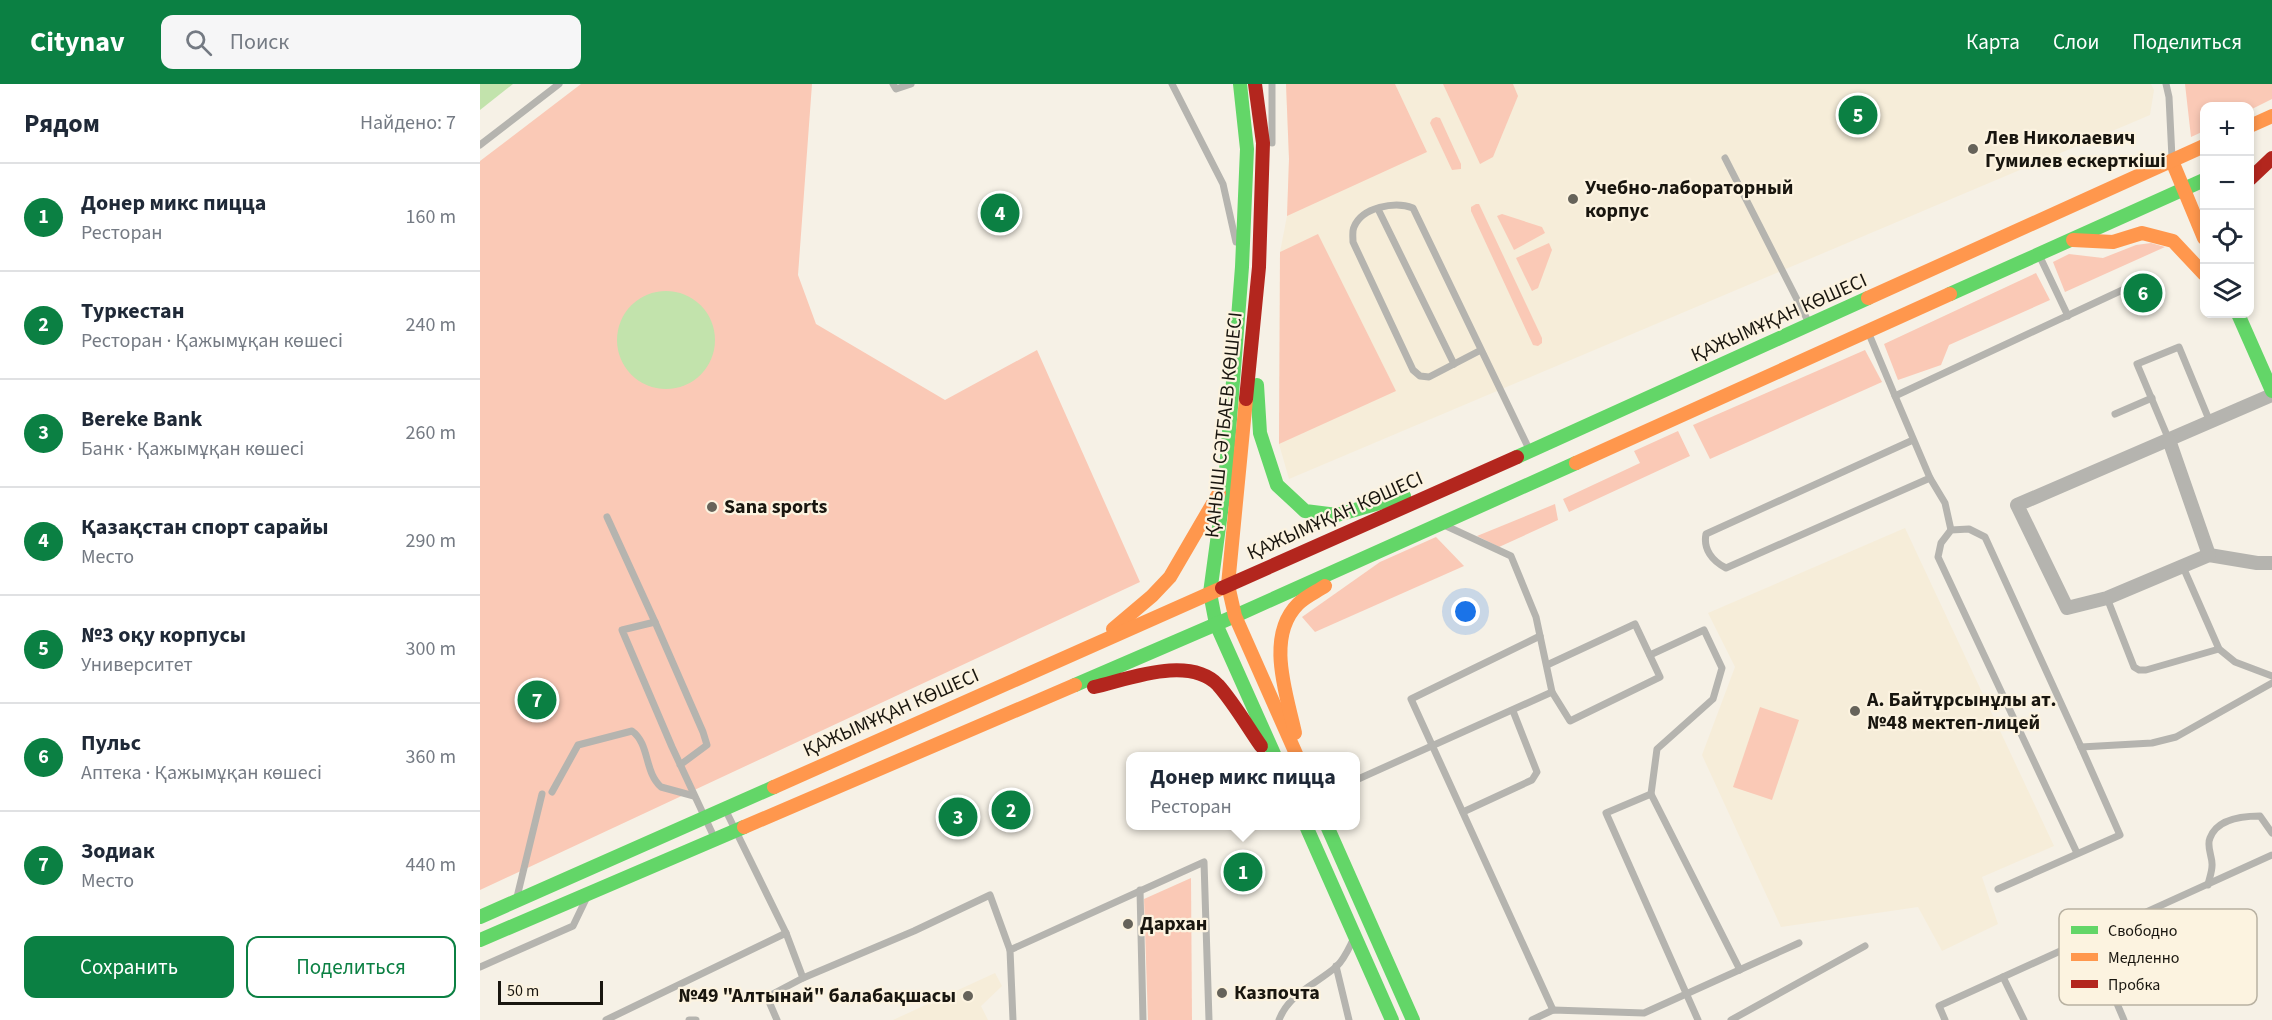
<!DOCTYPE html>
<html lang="ru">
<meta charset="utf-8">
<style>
body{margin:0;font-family:"Source Sans 3",sans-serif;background:#f6f6f7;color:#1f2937}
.controls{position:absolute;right:18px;top:18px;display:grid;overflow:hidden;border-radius:12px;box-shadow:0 3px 9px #0003}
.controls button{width:54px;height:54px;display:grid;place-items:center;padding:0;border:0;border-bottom:2px solid #e0e1e3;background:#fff;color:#1f2937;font:30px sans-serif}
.scale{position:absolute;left:18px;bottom:15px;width:105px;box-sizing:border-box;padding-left:6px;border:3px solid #19160f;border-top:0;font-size:16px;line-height:21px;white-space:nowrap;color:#19160f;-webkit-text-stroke:4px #fcf3e0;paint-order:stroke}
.you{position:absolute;left:986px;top:528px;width:21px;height:21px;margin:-15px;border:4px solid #fff;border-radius:50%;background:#1a73e8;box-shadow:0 0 0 9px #1a73e833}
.badge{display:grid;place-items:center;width:39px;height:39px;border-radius:50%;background:#0b8043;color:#fff;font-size:20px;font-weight:700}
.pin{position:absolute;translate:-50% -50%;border:3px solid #fff;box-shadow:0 2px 6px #0006}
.popup{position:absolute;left:646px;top:668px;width:234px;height:78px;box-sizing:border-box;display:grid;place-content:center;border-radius:12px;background:#fff;filter:drop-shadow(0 2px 4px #0005);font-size:20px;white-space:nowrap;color:#747a83}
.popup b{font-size:22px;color:#1f2937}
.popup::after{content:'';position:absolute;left:50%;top:100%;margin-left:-12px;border:12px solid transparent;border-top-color:#fff}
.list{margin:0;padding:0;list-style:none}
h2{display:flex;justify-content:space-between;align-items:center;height:78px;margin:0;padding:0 24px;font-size:26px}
h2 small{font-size:20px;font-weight:400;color:#747a83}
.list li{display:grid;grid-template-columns:39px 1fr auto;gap:18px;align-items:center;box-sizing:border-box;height:108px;padding:0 24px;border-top:2px solid #e0e1e3}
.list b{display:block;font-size:22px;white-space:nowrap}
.list p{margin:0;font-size:20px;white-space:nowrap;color:#747a83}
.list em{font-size:20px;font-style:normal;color:#747a83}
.actions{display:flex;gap:12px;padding:18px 24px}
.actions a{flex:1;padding:14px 0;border:2px solid #0b8043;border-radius:12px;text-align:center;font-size:21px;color:#0b8043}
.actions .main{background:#0b8043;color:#fff}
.icon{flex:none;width:33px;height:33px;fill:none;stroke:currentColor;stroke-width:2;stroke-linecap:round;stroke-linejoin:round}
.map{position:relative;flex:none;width:1792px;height:936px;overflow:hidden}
header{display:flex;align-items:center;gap:36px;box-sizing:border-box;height:84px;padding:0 30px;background:#0b8043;color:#fff}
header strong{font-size:28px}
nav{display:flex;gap:33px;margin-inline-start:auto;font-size:21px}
.search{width:420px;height:54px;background:#f6f6f7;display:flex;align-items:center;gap:15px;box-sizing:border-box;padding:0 21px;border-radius:12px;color:#747a83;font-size:22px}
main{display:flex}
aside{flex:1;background:#fff}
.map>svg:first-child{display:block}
</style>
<header>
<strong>Citynav</strong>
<div class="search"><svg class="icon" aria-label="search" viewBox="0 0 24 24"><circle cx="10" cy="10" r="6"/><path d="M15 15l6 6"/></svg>Поиск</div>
<nav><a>Карта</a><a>Слои</a><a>Поделиться</a></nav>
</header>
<main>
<aside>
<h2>Рядом<small>Найдено: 7</small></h2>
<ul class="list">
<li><span class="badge">1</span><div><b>Донер микс пицца</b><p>Ресторан</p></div><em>160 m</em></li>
<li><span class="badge">2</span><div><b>Туркестан</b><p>Ресторан · Қажымұқан көшесі</p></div><em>240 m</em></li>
<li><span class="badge">3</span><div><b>Bereke Bank</b><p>Банк · Қажымұқан көшесі</p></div><em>260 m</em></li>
<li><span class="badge">4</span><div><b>Қазақстан спорт сарайы</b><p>Место</p></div><em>290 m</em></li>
<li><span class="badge">5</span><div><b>№3 оқу корпусы</b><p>Университет</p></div><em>300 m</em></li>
<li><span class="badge">6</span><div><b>Пульс</b><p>Аптека · Қажымұқан көшесі</p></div><em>360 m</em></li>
<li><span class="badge">7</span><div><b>Зодиак</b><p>Место</p></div><em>440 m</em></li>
</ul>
<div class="actions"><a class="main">Сохранить</a><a>Поделиться</a></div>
</aside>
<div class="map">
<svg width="1792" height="936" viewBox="0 0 1792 936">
<rect width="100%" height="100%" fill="#f6f1e6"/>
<g fill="#f6edd9">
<path d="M 806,0 L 1671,0 L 1674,6 L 1670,31 L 809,395 L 799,360 L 800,168 L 807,132 L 809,75 Z"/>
<path d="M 1425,444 L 1574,762 L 1502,793 L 1518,840 L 1462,867 L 1438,823 L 1301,843 L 1222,671 L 1255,583 L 1228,529 Z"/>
<path d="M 515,889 L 522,902 L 501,922 L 508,936 L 413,936 Z"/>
</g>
<g fill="#fac9b6">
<path d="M 101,0 L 332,0 L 318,191 L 336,240 L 465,316 L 557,266 L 660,498 L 0,806 L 0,77 Z"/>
<path d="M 806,0 L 915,0 L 947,68 L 807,132 L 809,75 Z"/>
<path d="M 963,0 L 1033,0 L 1038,12 L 1013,73 L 1000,80 Z"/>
<path d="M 1705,0 L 1792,0 L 1792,15 L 1770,26 L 1770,22 L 1724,22 L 1724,47 L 1711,53 Z"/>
<path d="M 956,33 L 960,34 L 981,80 L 981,85 L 972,86 L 950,39 L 952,35 Z"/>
<path d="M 996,120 L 999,120 L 1062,254 L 1062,259 L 1058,262 L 1053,261 L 991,127 L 991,123 Z"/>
<path d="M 1022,130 L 1062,143 L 1065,149 L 1034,166 L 1017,132 Z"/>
<path d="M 838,150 L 916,307 L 799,360 L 800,168 Z"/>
<path d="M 1069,159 L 1072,166 L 1058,204 L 1052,207 L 1036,174 Z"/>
<path d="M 1671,159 L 1685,163 L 1585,208 L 1573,178 L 1589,170 L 1623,174 L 1656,161 Z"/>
<path d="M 1556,189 L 1570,216 L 1469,261 L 1461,281 L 1418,296 L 1404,260 Z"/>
<path d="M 1385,266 L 1402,298 L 1230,375 L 1213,341 Z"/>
<path d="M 1198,347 L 1210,372 L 1089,428 L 1083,415 L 1160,379 L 1154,367 Z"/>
<path d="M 1075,420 L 1078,436 L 1019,463 L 997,452 Z"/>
<path d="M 956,453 L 984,482 L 835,548 L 822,533 L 900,478 Z"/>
<path d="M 1280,623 L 1319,636 L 1292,716 L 1253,703 Z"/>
<path d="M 711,794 L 712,936 L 668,936 L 664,815 Z"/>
</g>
<g fill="#c2e3ac">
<path d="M 0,0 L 33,0 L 0,26 Z"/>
<circle cx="186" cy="256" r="49"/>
</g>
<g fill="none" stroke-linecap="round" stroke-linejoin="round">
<g stroke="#b5b4af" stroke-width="7">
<path d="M 413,0 L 416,5 L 431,0"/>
<path d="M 692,0 L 743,100 L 756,158"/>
<path d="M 1686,0 L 1689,13 L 1692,74"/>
<path d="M 792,59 L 792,0"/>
<path d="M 0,61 L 79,0"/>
<path d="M 1245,74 L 1329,239"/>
<path d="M 898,125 L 974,280"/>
<path d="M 1560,173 L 1588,232"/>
<path d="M 1389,250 L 1415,312 L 1666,195"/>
<path d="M 1001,266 L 949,293 L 940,292 L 933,286 L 873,158 C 873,153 872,147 874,143 C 882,123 915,117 933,124 L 1049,365"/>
<path d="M 1415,312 L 1450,394 L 1246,484 C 1232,477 1223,465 1226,450 L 1433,356"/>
<path d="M 1635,330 L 1672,314"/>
<path d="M 1689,356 L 1657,280 L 1699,263 L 1730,338"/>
<path d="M 1450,394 L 1465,419 L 1471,446"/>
<path d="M 127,433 L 175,538"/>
<path d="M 1703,483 L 1739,565 L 1755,578 L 1792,592"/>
<path d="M 1627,514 L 1654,583 L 1659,586 L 1666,586 L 1739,565"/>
<path d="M 1060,552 L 931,615 L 1073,926"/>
<path d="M 1170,571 L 1224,546 L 1242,584 L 1233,615 L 1177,665 L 1171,710"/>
<path d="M 1067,581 L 1155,540 L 1180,593 L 1090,637 L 1072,608"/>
<path d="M 200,681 L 227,661 L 223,648 L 175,538 L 142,546 L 192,663 L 234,753"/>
<path d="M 876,696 L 1072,608 L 1056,533 L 1031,472 L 964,441"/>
<path d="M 72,708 L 98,661 L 152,647 C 170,660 164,688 181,703 L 214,712"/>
<path d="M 246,727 L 306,849"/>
<path d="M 983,728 L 1052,696 L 1057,688 L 1033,627"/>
<path d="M 1597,769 L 1458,473 L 1461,459 L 1471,446 L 1489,445 L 1505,453 L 1601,663"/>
<path d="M 1728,801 C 1729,795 1732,788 1732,782 C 1733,773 1726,763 1730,754 C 1737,735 1762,732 1780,732 L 1792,749"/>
<path d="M 1518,805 L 1640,751 L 1601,663 L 1672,659 L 1696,653 L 1792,599"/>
<path d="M 660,806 L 663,936"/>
<path d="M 37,813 L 62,710"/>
<path d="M 1609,854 L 1644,936"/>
<path d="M 856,882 L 869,936"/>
<path d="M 0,883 L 93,842 L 106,815"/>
<path d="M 1523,893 L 1544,936"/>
<path d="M 126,936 L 306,849 L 323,894 L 434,847 L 510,811 L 530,866"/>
<path d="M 209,936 L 216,936"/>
<path d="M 297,936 L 287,913 L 323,894"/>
<path d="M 533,936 L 530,866 L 724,778 L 729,936"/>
<path d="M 799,936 C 809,909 837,900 857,882 C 864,875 868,866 872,858"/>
<path d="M 1052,936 L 1073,926 L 1164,929 L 1319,859"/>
<path d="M 1218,936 L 1126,729 L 1171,710 L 1260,886"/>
<path d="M 1251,936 L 1385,862"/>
<path d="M 1465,936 L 1459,922 L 1792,771"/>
</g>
<g stroke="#b5b4af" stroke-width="14">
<path d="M 1792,311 L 1537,421 L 1587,524 L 1627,514 L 1729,471 L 1777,479 L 1792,479"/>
<path d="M 1689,356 L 1729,471"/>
</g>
<g stroke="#63d668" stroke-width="14">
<path d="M 760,0 L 767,65 L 762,183 L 745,399 L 730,509 L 736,540 L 795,672"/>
<path d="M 1470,210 L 1724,96"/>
<path d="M 1758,230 L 1792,307"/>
<path d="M 777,301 L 780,349 L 797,401 L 825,427 L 857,431 L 924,412"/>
<path d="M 1037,373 L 1388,214"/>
<path d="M 595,601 L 755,532 L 1096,379"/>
<path d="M 826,742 L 912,936"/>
<path d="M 847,742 L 933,936"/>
<path d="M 0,833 L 294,703"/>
<path d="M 0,856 L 264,743"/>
</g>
<g stroke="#ff974d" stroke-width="14">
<path d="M 1770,42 L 1792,32"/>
<path d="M 1692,77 L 1724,154"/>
<path d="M 1593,156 L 1633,158 L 1662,149 L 1693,157 L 1724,190"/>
<path d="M 1388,214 L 1724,62"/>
<path d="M 766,315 L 748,501 L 755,532 L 817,672"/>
<path d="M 1096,379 L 1470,210"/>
<path d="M 633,545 L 672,512 L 690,493 L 739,409"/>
<path d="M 815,649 C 807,611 785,553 818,520 C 826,512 836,508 845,502"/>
<path d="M 294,703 L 742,504"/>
<path d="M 264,743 L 595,601"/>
</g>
<g stroke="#b3261e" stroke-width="14">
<path d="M 1770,95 L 1792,74"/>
<path d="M 766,315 L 779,183 L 783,59 L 775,0"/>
<path d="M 742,504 L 1037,373"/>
<path d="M 614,603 C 649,595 709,571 738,601 C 754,619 767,642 781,662"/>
</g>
</g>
<g fill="#66635a" stroke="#fcf3e0" stroke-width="2">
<circle cx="1493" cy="65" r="6"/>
<circle cx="1093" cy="115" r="6"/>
<circle cx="232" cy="423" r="6"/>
<circle cx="1375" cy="627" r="6"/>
<circle cx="648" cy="840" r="6"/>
<circle cx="742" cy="909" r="6"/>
<circle cx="488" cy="912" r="6"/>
</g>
<g text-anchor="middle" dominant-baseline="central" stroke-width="4.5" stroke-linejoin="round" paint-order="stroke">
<g font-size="20" font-weight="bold" fill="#19160f" stroke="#fcf3e0" text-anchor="start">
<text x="1505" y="54">Лев Николаевич<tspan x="1505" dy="23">Гумилев ескерткіші</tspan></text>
<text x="1105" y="104">Учебно-лабораторный<tspan x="1105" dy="23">корпус</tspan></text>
<text x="244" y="423">Sana sports</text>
<text x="1387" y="616">А. Байтұрсынұлы ат.<tspan x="1387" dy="23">№48 мектеп-лицей</tspan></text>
<text x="660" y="840">Дархан</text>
<text x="754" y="909">Казпочта</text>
<text x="476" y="912" text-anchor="end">№49 "Алтынай" балабақшасы</text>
</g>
<g font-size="20" fill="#19160f" stroke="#fcf3e0">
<text transform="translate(1299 234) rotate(-24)">ҚАЖЫМҰҚАН КӨШЕСІ</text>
<text transform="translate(744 341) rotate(-84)">ҚАНЫШ СӘТБАЕВ КӨШЕСІ</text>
<text transform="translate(855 432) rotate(-24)">ҚАЖЫМҰҚАН КӨШЕСІ</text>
<text transform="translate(411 629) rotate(-24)">ҚАЖЫМҰҚАН КӨШЕСІ</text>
</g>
</g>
<rect x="1579" y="825" width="198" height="96" rx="9" fill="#fcf3e0" stroke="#b8b1a1" stroke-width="1.5"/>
<rect x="1591" y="842" width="27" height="8" fill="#63d668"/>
<rect x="1591" y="869" width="27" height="8" fill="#ff974d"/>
<rect x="1591" y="896" width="27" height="8" fill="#b3261e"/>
<g font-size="16" fill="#19160f">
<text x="1628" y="852">Свободно</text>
<text x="1628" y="879">Медленно</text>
<text x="1628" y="906">Пробка</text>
</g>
</svg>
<div class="controls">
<button>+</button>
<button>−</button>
<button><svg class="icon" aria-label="locate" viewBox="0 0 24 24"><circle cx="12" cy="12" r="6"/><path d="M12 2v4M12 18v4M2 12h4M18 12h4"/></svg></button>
<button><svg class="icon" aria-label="layers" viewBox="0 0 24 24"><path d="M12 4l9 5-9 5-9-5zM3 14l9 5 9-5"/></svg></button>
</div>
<div class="scale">50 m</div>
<div class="you"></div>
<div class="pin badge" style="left:763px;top:788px">1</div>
<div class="popup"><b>Донер микс пицца</b>Ресторан</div>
<div class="pin badge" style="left:531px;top:726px">2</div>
<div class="pin badge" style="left:478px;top:733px">3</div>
<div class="pin badge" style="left:520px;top:129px">4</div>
<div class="pin badge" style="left:1378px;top:31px">5</div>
<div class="pin badge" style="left:1663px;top:209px">6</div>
<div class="pin badge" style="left:57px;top:616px">7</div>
</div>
</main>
